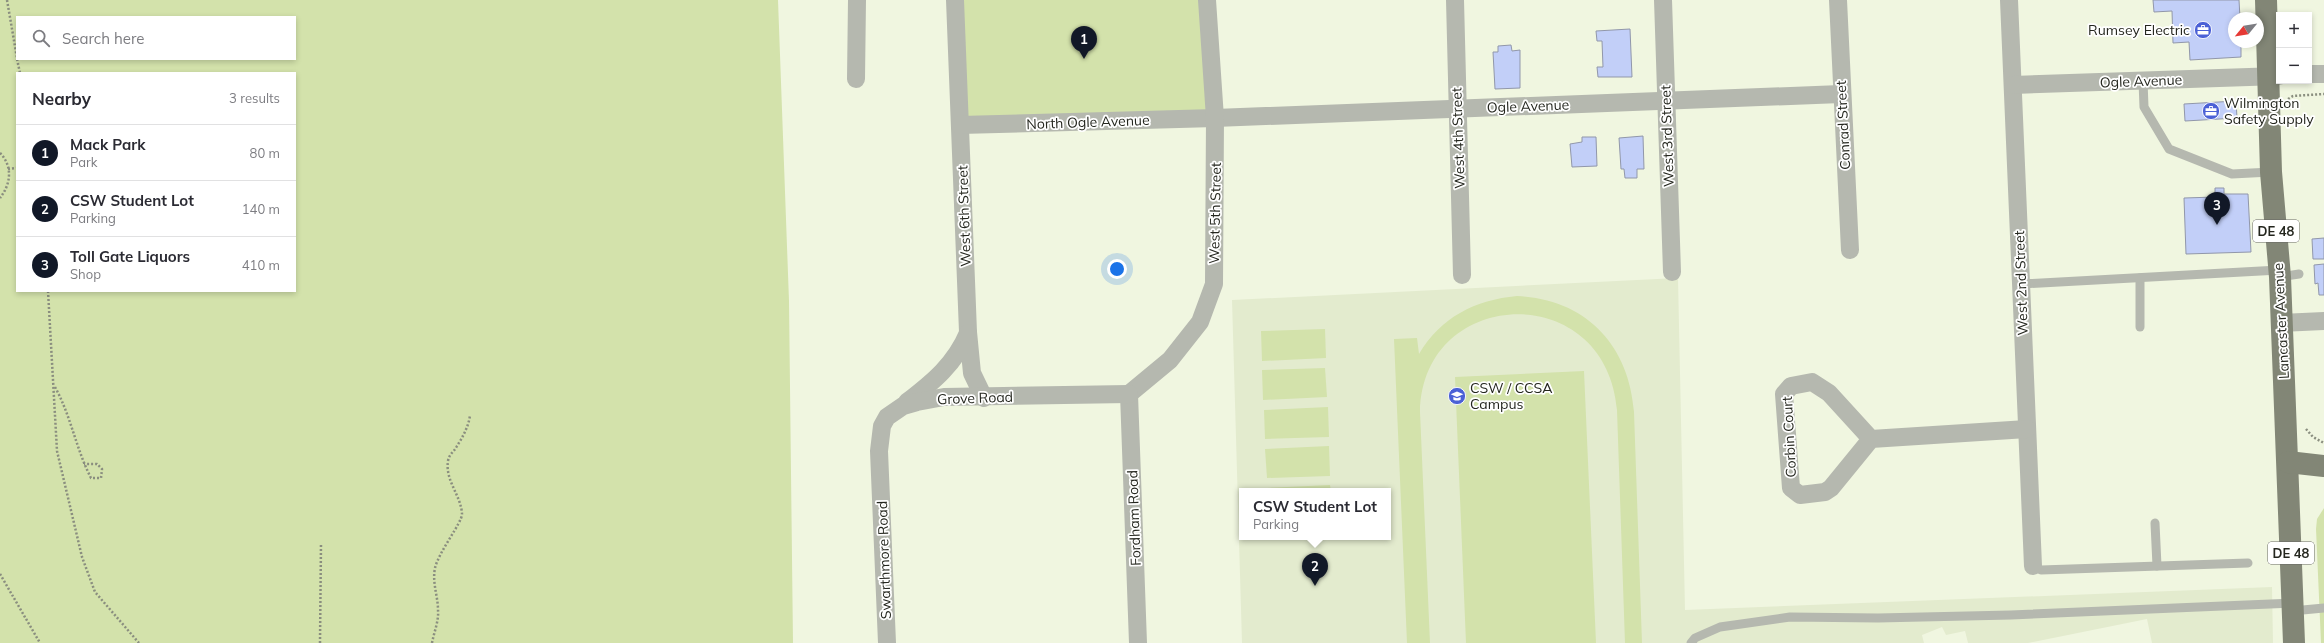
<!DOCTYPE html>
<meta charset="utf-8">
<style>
body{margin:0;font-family:Mulish,sans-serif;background:#f7f7f7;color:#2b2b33}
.controls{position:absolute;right:12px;top:12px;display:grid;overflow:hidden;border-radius:0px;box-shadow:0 2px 6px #0003}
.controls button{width:36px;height:36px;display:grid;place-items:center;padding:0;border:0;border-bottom:1px solid #e1e1e2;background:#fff;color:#2b2b33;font:20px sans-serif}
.compass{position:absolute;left:2228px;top:12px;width:36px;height:36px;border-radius:50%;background:#fff;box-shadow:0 2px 6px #0003;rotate:240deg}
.you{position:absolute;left:1117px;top:269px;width:14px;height:14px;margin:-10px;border:3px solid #fff;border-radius:50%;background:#1a73e8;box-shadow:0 0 0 6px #1a73e833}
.badge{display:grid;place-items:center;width:26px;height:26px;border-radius:50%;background:#111827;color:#fff;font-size:13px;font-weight:700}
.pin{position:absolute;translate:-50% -33px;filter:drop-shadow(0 1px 2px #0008)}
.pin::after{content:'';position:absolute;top:21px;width:14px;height:12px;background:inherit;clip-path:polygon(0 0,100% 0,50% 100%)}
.popup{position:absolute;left:1239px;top:488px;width:152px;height:52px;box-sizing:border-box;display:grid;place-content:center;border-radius:0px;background:#fff;filter:drop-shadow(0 1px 3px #0005);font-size:13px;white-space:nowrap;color:#7c7c81}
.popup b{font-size:15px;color:#2b2b33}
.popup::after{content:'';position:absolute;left:50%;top:100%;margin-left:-8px;border:8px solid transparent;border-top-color:#fff}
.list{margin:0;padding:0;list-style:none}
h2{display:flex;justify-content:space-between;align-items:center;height:52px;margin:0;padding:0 16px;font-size:17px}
h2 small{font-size:13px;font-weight:400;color:#7c7c81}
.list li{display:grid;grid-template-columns:26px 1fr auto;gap:12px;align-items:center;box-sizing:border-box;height:56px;padding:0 16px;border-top:1px solid #e1e1e2}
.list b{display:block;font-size:15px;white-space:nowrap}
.list p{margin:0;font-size:13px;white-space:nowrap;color:#7c7c81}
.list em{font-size:13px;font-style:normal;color:#7c7c81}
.icon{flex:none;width:22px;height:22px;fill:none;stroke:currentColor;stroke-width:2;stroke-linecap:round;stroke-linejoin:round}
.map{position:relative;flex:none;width:2324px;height:643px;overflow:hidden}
.search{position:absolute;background:#fff;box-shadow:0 2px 6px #0003;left:16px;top:16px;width:280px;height:44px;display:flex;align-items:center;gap:10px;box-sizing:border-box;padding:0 14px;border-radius:0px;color:#7c7c81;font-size:15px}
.panel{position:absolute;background:#fff;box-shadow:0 2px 6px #0003;left:16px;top:72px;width:280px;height:220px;border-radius:0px}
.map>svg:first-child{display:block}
</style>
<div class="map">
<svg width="2324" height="643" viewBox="0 0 2324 643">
<rect width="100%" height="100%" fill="#f0f6e0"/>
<path fill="#e3ebce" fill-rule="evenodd" d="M 1678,278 L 1685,610 L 2272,587 L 2273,643 L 2152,643 L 2147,619 L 2028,643 L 1968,643 L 1965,631 L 1946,635 L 1942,627 L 1922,635 L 1924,643 L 1242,643 L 1232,300 ZM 1242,491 L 1388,491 L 1388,537 L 1242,537 Z"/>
<g fill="#d3e2ab" fill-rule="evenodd">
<path d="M 0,0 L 778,0 L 789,301 L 793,643 L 0,643 ZM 17,17 L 295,17 L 295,59 L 17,59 ZM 17,73 L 295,73 L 295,291 L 17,291 Z"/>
<path d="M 955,0 L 1207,0 L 1215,118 L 960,125 Z"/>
<path d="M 1517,296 C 1586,299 1629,345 1634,412 L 1642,643 L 1625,643 L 1617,410 C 1606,278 1422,286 1420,412 L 1430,643 L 1407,643 L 1394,339 L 1417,338 L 1419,354 C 1441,317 1475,300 1517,296 Z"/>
<path d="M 1325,329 L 1326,358 L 1262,361 L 1261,331 Z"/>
<path d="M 1325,368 L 1327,397 L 1263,400 L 1262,370 Z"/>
<path d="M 1584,371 L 1596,643 L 1466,643 L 1455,377 Z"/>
<path d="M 1328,407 L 1329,437 L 1265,439 L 1264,410 Z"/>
<path d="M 1329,446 L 1330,476 L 1267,478 L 1265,449 Z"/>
<path d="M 1330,485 L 1331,491 L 1267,491 L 1267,488 Z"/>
<path d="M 2324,508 L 2324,643 L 2321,643 L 2316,529 L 2317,519 Z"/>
</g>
<g fill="#c2cff8" stroke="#9197aa">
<path d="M 2153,0 L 2239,0 L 2240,18 L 2234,18 L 2234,42 L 2241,42 L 2241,57 L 2190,60 L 2189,42 L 2173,43 L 2172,11 L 2154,12 Z"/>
<path d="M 1630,29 L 1632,77 L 1598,77 L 1597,67 L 1603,67 L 1602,41 L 1597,41 L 1596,31 Z"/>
<path d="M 1511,45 L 1512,51 L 1520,50 L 1520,88 L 1495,89 L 1493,52 L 1498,52 L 1498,46 Z"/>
<path d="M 2236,101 L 2237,118 L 2185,121 L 2184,104 Z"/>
<path d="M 1643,136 L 1644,169 L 1637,169 L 1637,178 L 1625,178 L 1624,169 L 1621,169 L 1619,138 Z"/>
<path d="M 1582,137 L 1596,137 L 1597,166 L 1572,167 L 1570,144 L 1582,142 Z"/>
<path d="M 2215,188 L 2224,188 L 2224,194 L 2248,194 L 2251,252 L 2186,254 L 2184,198 L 2215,197 Z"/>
<path d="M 2324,238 L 2324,259 L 2313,259 L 2312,239 Z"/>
<path d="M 2324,264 L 2324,295 L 2319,295 L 2318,283 L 2315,284 L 2314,265 Z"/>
</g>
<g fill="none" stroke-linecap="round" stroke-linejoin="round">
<g stroke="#8a8e7f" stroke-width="2.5" stroke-dasharray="2 2" stroke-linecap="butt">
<path d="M 7,0 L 17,58"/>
<path d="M 17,59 L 20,73"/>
<path d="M 2288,99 L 2293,96 L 2324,94"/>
<path d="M 0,153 C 13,166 11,184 0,198"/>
<path d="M 8,169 L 17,168"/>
<path d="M 48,291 L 57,451 L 82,557 L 95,592 L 139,643"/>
<path d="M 55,387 C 71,416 76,449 91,478 L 101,478 L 102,469 L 97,464 L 84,464"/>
<path d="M 2306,429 L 2313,437 L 2324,443"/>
<path d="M 0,574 L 40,643"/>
<path d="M 320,643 L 321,543"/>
<path d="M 432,643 C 434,632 439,621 438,610 C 438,596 432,583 435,568 C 439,551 462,523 462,514 C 461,495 445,481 448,461 C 449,454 454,452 457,446 C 463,437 469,425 470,415"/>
</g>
<g stroke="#b5b8af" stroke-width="9">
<path d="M 2143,81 L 2144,107 L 2169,149 L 2232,174 L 2271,172"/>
<path d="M 2280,277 L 2299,274"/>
<path d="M 2140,278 L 2140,327"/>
<path d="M 2021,284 L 2279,270"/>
<path d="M 2155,523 L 2157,566"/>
<path d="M 2033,566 L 2041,570 L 2248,563"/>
<path d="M 2292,611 L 2324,608"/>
<path d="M 1691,643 L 1695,638 L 1720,627 L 1790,617 L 1878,618 L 2011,615 L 2292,603"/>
</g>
<g stroke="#b5b8af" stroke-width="18">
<path d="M 955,0 L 968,332 L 972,373 L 984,398"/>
<path d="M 1455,0 L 1462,275"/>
<path d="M 1663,0 L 1672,272"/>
<path d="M 1838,0 L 1850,250"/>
<path d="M 2009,0 L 2033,566"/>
<path d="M 2309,74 L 2324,74"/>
<path d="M 856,79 L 857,0"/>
<path d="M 2013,85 L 2279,76"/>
<path d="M 960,125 L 1215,118 L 1841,94"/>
<path d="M 2281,323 L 2324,321"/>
<path d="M 1129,394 L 1170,360 L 1200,322 L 1214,284 L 1215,118 L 1207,0"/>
<path d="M 1129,394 L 1138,643"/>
<path d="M 907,402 C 933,382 955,364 968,333"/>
<path d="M 1871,439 L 1829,393 L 1812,382 L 1791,386 L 1784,394 L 1791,488 L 1800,495 L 1825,492 L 1831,488 L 1871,439 L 2027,429"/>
<path d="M 887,643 L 879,451 L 882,426 L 887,417 L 903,406 L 917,402 L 944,397 L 1129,394"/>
</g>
<g stroke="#828676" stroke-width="22">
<path d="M 2266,0 L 2271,172 L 2280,277 L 2294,643"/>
<path d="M 2288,462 L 2324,466"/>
</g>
</g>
<defs>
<symbol id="office-disc" viewBox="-11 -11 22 22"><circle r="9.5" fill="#4b61d6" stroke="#fff"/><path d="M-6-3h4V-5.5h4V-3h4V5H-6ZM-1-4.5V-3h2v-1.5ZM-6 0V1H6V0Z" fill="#fff"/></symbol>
<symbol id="school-disc" viewBox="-11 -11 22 22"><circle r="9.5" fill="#4b61d6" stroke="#fff"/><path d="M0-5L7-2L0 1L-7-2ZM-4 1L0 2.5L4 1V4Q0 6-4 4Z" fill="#fff"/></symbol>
</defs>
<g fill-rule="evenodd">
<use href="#office-disc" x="2193" y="20" width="20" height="20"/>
<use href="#office-disc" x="2201" y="101" width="20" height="20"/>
<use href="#school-disc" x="1447" y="386" width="20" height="20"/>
</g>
<g text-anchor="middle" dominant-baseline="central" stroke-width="3.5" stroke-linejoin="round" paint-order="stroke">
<g fill="#fff" stroke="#666762" stroke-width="1">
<rect x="2253" y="220" width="46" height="22" rx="3"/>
<rect x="2268" y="542" width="46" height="22" rx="3"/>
</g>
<g font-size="13" font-weight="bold" fill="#24261e">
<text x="2276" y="231">DE 48</text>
<text x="2291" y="553">DE 48</text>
</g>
<g font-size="14" fill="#24261e" stroke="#fff" text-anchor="start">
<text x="2190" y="30" text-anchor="end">Rumsey Electric</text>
<text x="2224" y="103">Wilmington<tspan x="2224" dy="16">Safety Supply</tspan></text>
<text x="1470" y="388">CSW / CCSA<tspan x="1470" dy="16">Campus</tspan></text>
</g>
<g font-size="14" fill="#24261e" stroke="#fff">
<text transform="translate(2141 81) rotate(-2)">Ogle Avenue</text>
<text transform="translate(1528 106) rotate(-2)">Ogle Avenue</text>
<text transform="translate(1088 122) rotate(-2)">North Ogle Avenue</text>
<text transform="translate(1843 125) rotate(-93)">Conrad Street</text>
<text transform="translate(1667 136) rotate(-92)">West 3rd Street</text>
<text transform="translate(1458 138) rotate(-92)">West 4th Street</text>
<text transform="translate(1215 213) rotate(-89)">West 5th Street</text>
<text transform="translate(964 216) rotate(-92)">West 6th Street</text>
<text transform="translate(2021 283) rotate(-92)">West 2nd Street</text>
<text transform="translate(2281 321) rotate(-93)">Lancaster Avenue</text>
<text transform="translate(975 398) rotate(-2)">Grove Road</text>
<text transform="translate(1789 437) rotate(-93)">Corbin Court</text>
<text transform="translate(1134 518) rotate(-92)">Fordham Road</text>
<text transform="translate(884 560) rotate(-92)">Swarthmore Road</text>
</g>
</g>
</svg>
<div class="controls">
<button>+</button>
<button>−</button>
</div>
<svg class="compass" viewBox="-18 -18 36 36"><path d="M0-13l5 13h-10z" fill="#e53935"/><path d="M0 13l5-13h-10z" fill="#7c7c81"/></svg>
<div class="you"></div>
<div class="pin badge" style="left:1084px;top:59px">1</div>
<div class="pin badge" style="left:1315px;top:586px">2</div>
<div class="popup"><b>CSW Student Lot</b>Parking</div>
<div class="pin badge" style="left:2217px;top:225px">3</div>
<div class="search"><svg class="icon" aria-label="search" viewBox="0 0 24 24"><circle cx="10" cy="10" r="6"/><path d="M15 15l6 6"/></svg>Search here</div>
<section class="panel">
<h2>Nearby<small>3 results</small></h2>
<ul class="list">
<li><span class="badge">1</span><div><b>Mack Park</b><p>Park</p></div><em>80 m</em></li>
<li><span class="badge">2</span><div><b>CSW Student Lot</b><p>Parking</p></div><em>140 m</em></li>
<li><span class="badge">3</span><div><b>Toll Gate Liquors</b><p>Shop</p></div><em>410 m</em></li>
</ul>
</section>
</div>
